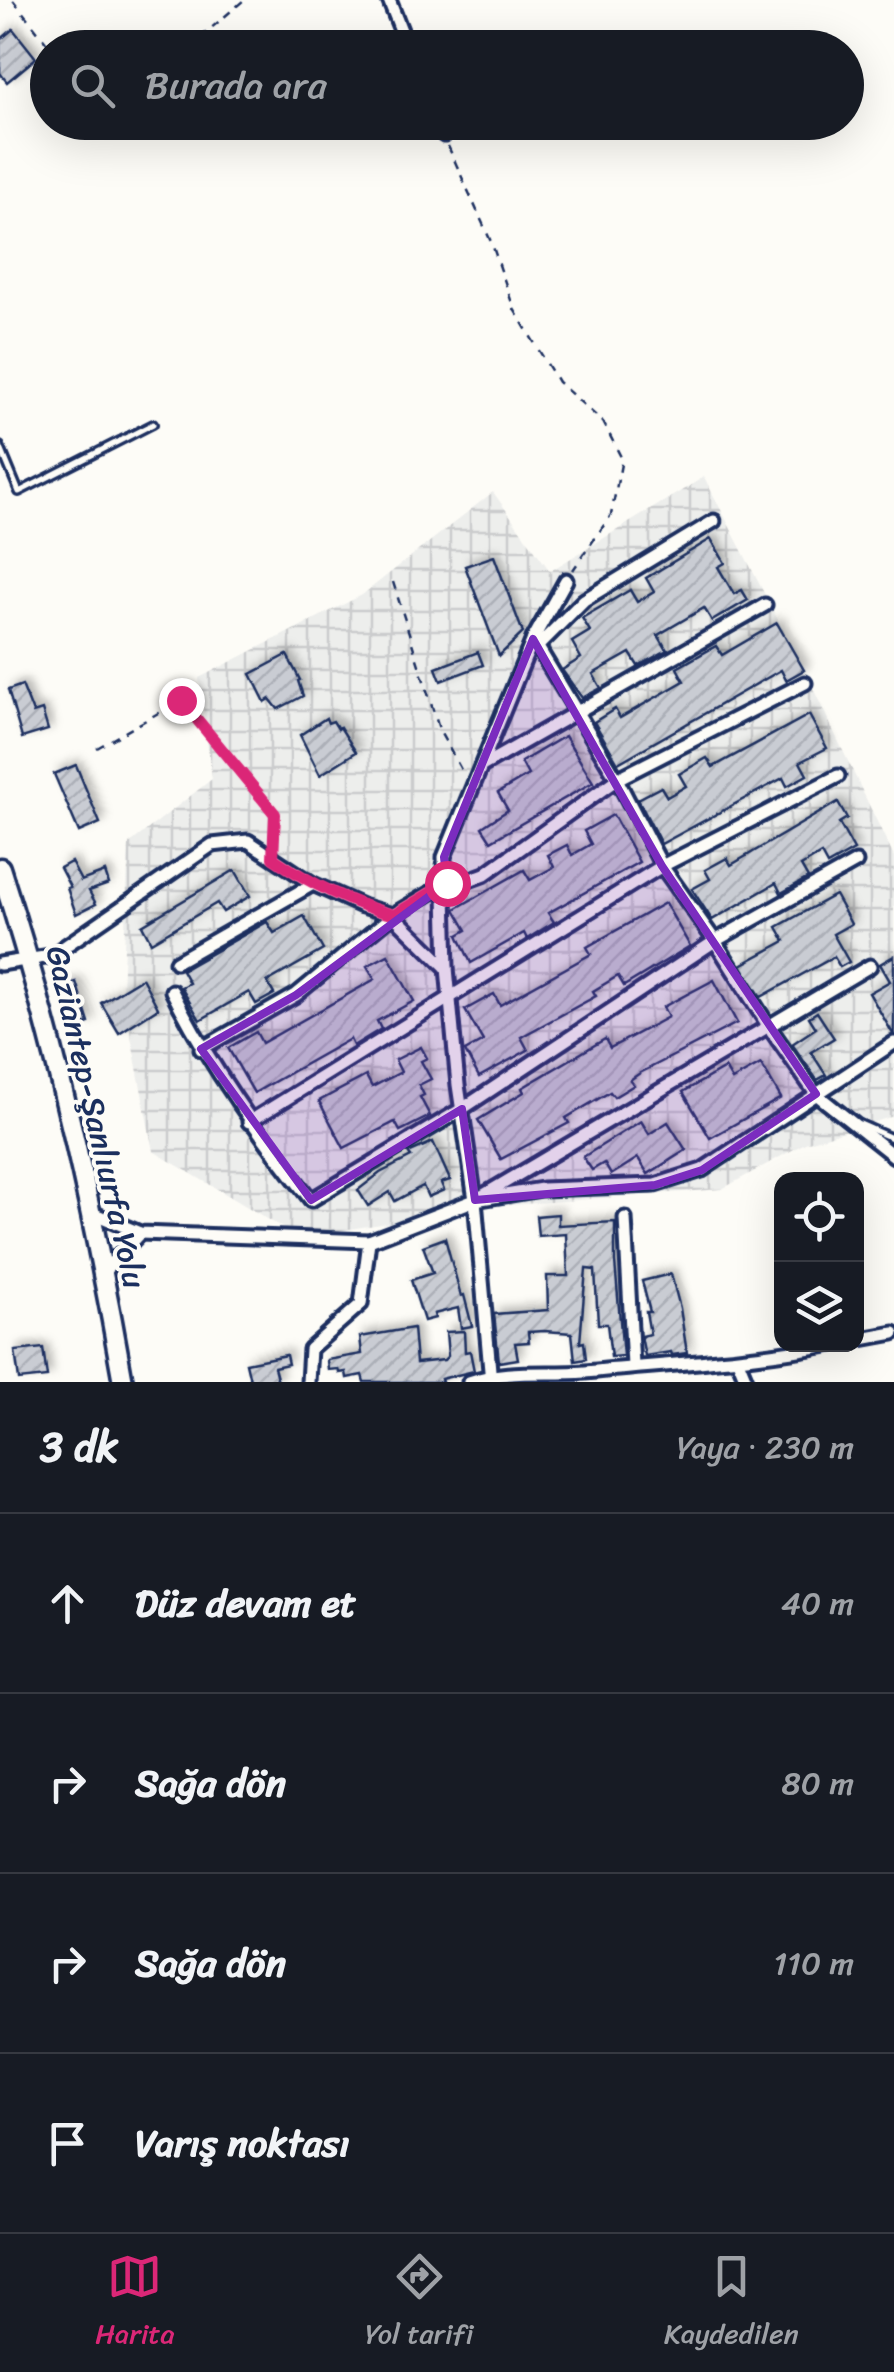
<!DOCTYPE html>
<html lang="tr">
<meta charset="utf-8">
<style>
body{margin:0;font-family:Sriracha,sans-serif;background:#20242c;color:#f1f3f6}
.controls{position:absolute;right:30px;bottom:30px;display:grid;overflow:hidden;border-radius:20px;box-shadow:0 10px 40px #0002}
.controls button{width:90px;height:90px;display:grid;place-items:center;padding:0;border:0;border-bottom:2px solid #363941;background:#171b24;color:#f1f3f6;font:50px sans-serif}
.stop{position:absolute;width:30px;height:30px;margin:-22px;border:8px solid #db2777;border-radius:50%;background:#fff}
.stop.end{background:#db2777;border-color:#fff;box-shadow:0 2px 10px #0008}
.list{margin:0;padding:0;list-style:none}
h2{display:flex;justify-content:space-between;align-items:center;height:130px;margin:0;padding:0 40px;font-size:42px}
h2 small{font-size:32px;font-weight:400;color:#9ea1a6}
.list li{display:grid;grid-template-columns:65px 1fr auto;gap:30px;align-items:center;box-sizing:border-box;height:180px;padding:0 40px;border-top:2px solid #363941}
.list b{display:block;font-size:38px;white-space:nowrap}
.list em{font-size:32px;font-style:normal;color:#9ea1a6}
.icon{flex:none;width:55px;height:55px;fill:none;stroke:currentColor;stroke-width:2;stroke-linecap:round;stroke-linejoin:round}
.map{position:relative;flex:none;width:894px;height:1382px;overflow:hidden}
.search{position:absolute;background:#171b24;box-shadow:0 10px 40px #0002;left:30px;right:30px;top:30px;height:110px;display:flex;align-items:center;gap:25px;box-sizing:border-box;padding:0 35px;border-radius:55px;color:#9ea1a6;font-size:38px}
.sheet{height:850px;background:#171b24}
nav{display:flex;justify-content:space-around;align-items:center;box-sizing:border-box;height:140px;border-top:2px solid #363941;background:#171b24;font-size:28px;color:#9ea1a6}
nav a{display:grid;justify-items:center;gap:5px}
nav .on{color:#db2777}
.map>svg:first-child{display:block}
</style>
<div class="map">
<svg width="894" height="1382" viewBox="0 0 894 1382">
<defs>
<pattern id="industrial-grid" width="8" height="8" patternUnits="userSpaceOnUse" patternTransform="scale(2.5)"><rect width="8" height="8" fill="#edeeec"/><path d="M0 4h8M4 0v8" fill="none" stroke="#cbcccd"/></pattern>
<pattern id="building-hatch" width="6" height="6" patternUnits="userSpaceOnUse" patternTransform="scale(2.5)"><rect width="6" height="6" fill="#c9ccd3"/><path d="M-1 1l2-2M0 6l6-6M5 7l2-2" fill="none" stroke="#acb0b8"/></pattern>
<filter id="shadow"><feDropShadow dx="5" dy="-5" stdDeviation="5" flood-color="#0004"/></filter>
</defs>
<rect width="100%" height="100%" fill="#fdfcf7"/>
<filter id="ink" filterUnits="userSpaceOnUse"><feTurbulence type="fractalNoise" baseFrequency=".01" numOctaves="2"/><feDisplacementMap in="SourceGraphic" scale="20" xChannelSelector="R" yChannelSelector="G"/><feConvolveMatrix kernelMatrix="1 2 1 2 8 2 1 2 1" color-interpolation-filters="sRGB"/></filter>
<g filter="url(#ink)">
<path fill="url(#industrial-grid)" d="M 704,477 L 809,680 L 894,857 L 894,1116 L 805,1143 L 722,1189 L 496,1206 L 298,1237 L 153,1151 L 122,989 L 129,844 L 212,779 L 199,678 L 362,595 L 493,492 L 550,571 Z"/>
<g fill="url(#building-hatch)" stroke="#1b2f5e" stroke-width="2.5" filter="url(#shadow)">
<path d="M 13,29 L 36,58 L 7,82 L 0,73 L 0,40 Z"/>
<path d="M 711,539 L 725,563 L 718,567 L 734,594 L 742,590 L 748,600 L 712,621 L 704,608 L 658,635 L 667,650 L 638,666 L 630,653 L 593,674 L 601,688 L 582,698 L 562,670 L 581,658 L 572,642 L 590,631 L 582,618 L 630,590 L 637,602 L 654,592 L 646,578 Z"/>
<path d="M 494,556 L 523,633 L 499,656 L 465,566 Z"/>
<path d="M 777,623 L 804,670 L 786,680 L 781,670 L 618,763 L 594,722 L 615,709 L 620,718 L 684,681 L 677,668 L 716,646 L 722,655 Z"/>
<path d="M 478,652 L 483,665 L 441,681 L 436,668 Z"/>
<path d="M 287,655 L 300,680 L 298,681 L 303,696 L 278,709 L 270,699 L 265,702 L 251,674 Z"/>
<path d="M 22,685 L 33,713 L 42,710 L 48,730 L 22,738 L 8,690 Z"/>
<path d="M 809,715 L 827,748 L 800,762 L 807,775 L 787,786 L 783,778 L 661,844 L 638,799 L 661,787 L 667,797 L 686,786 L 679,774 L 707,758 L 713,767 Z"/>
<path d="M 326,718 L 328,723 L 333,721 L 338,729 L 340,727 L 356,752 L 320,775 L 300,735 Z"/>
<path d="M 565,736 L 593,782 L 491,841 L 482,827 L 508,810 L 498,793 L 528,775 L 521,762 Z"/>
<path d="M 76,765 L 100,823 L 79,832 L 54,774 Z"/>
<path d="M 838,802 L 847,818 L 839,823 L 854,850 L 827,865 L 821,854 L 801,866 L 808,878 L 781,893 L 776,883 L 712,920 L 692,889 L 710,879 L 705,870 L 727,858 L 731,865 Z"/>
<path d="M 613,815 L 639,862 L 548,913 L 554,922 L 527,939 L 524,933 L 471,963 L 458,935 L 467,930 L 455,909 L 524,870 L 530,880 L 554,867 L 548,855 L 567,845 L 572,855 L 591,844 L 584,831 Z"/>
<path d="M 71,862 L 81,881 L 105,872 L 109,884 L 89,891 L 96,904 L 76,914 L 67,888 L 70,887 L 60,868 Z"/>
<path d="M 235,870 L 250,896 L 223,912 L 217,903 L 151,942 L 142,925 Z"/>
<path d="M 835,895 L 851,924 L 833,934 L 849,962 L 840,967 L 834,957 L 761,997 L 741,965 L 785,941 L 777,927 Z"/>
<path d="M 665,903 L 690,946 L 624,986 L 618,976 L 593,991 L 596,996 L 521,1037 L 528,1050 L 479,1077 L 465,1051 L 483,1041 L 465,1010 L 494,994 L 500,1005 L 591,954 L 587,947 Z"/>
<path d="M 304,916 L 323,950 L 267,982 L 274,994 L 256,1004 L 249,992 L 200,1020 L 181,987 L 189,983 L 182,970 L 267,922 L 274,933 Z"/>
<path d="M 388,955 L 414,1001 L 377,1021 L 381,1029 L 353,1046 L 350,1039 L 254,1093 L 228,1048 L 256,1032 L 262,1043 L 375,979 L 367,966 Z"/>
<path d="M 894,956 L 894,1034 L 893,1034 L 869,993 L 890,981 L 880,964 Z"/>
<path d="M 142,978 L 158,1008 L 119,1033 L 101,1003 Z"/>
<path d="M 714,980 L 737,1023 L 640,1073 L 630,1080 L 634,1085 L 614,1097 L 610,1092 L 566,1118 L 569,1123 L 501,1159 L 478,1120 L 524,1092 L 522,1088 L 605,1039 L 610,1048 L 668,1017 L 663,1007 Z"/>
<path d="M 76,982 L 89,1023 L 77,1027 L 64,986 Z"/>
<path d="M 817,1012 L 834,1038 L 811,1052 L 826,1075 L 817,1080 L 792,1044 L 816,1028 L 809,1017 Z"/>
<path d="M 421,1047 L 427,1058 L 421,1061 L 431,1079 L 419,1085 L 424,1095 L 420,1097 L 430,1116 L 400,1131 L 395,1122 L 344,1148 L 319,1101 L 366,1076 L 372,1087 L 401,1072 L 395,1060 Z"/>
<path d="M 761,1064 L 781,1098 L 710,1138 L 683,1092 L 725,1068 L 732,1080 Z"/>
<path d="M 641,1121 L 649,1134 L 668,1122 L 686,1150 L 648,1174 L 638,1158 L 611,1175 L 604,1163 L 592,1170 L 583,1157 Z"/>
<path d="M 433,1142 L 450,1180 L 441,1183 L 444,1190 L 428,1197 L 423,1186 L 395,1201 L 390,1192 L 368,1206 L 358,1190 L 380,1173 L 411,1157 L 408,1153 Z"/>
<path d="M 558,1214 L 558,1225 L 615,1222 L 615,1262 L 623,1356 L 611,1357 L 607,1324 L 598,1324 L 595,1270 L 586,1269 L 580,1343 L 584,1342 L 586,1359 L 575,1361 L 572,1333 L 544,1331 L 528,1332 L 529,1342 L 515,1343 L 518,1359 L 499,1362 L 494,1314 L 548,1310 L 547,1276 L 568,1276 L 566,1234 L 538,1236 L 536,1216 Z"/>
<path d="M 445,1238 L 461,1296 L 464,1295 L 472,1326 L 461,1328 L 458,1308 L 434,1314 L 435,1318 L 424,1321 L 417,1299 L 411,1280 L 433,1273 L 423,1246 Z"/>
<path d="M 671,1274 L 680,1308 L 687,1353 L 672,1355 L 671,1352 L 645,1356 L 641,1336 L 650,1334 L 646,1312 L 650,1312 L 642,1281 Z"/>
<path d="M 413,1328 L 416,1363 L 444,1360 L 448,1356 L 446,1332 L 464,1331 L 465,1352 L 470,1351 L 474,1371 L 441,1379 L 442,1382 L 364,1382 L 362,1375 L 347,1378 L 346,1372 L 339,1373 L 338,1369 L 328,1370 L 327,1360 L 362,1354 L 360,1337 Z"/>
<path d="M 43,1348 L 47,1377 L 19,1380 L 15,1351 Z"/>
<path d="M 286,1355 L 288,1364 L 274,1367 L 278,1382 L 250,1380 L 246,1363 Z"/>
</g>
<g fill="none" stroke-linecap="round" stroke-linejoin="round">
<defs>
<g id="lane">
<path d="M 0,446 L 19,492 L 153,424"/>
<path d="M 860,1124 L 894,1139"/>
</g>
<g id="street">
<path d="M 389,0 L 408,48"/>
<path d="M 438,122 L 444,135"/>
<path d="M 533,639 L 617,779 L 662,866 L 715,941 L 769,1027 L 816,1094 L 894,1156"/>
<path d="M 537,647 L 584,600 L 714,521"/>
<path d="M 482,766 L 765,605"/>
<path d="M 176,962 L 313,884"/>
<path d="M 0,964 L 51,956 L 212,845 L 248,841 L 313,884 L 362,906 L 393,915 L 447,968"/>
<path d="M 172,991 C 211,1068 258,1133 311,1200 L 462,1109 L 715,941 L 856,862"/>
<path d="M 201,1049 L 296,995 L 393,915 L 447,883 L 466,881 L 485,874 L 617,779 L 805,683"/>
<path d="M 249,1122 L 662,866 L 838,776"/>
<path d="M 482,1196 L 870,966"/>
<path d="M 90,1212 L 140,1233 L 369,1241 L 475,1200 L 542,1189 L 655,1185 L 702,1170 L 894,1043"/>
<path d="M 625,1218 L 633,1366"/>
<path d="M 104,1271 L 140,1233"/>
<path d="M 856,1340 L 894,1333"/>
<path d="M 738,1360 L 747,1382"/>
<path d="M 308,1382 L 310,1349 L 361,1304 L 369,1241"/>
<path d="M 469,1382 C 506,1369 546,1375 585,1372 C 668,1364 751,1360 833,1344"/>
<path d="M 491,1382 L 475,1200 L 458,1085 L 447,968 L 444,857 L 533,639 L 566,580"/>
</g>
<path id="primary" d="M 0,868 C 54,1035 93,1209 123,1382"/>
</defs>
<use href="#lane" stroke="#1b2f5e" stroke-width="12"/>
<use href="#street" stroke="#1b2f5e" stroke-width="19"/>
<use href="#primary" stroke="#1b2f5e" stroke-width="25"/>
<g stroke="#1b2f5e" stroke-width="2.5" stroke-dasharray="8 8" stroke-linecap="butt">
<path d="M 13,0 L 51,48"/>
<path d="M 188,48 L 244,0"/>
<path d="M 448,146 L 492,244 L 514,309 L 558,382 L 603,422 L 622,459 L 611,515 L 573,570"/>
<path d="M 393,582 L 440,732 L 464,775"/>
<path d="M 97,748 L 181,700 L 275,814 L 274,842"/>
</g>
<use href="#lane" stroke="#fdfcf7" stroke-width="5"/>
<use href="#street" stroke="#fdfcf7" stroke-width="11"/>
<use href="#primary" stroke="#fdfcf7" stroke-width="18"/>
</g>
</g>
<g fill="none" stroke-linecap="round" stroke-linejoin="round" filter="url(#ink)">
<path stroke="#db2777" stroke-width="12" d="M 181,700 L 275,814 L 273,858 C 311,884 349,903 394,915 L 447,883"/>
</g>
<path fill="#7b2cbf" fill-opacity="0.2" stroke="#7b2cbf" stroke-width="8" stroke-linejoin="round" d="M 533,639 L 662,866 L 816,1094 L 702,1170 L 655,1185 L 475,1200 L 462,1109 L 311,1200 L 201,1049 L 296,995 L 447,883 L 444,857 Z"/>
<g text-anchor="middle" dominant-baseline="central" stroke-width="8" stroke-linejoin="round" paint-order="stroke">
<g font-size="32" fill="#1b2f5e" stroke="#fdfcf7">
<text transform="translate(96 1117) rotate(77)">Gaziantep-Şanlıurfa Yolu</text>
</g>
</g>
</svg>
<div class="controls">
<button><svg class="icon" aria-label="locate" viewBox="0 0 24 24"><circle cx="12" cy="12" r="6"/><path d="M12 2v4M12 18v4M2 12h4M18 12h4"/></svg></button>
<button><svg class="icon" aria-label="layers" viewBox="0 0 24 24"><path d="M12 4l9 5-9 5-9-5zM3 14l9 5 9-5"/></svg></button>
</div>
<div class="stop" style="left:447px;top:883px"></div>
<div class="stop end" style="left:181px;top:700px"></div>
<div class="search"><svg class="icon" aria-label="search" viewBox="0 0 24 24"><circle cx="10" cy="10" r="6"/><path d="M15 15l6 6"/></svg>Burada ara</div>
</div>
<section class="sheet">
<h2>3 dk<small>Yaya · 230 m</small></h2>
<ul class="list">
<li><svg class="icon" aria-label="ahead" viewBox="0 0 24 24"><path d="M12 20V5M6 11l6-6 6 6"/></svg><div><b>Düz devam et</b></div><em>40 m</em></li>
<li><svg class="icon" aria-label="right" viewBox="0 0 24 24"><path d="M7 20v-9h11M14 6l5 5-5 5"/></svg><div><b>Sağa dön</b></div><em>80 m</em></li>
<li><svg class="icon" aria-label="right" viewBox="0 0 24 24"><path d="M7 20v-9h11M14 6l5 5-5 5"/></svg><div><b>Sağa dön</b></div><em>110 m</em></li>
<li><svg class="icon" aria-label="arrive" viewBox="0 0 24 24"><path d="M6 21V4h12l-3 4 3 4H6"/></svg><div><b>Varış noktası</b></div></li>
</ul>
</section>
<nav>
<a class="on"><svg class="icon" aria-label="map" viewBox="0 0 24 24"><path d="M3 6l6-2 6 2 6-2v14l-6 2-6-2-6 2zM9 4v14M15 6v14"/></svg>Harita</a>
<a><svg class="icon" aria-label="directions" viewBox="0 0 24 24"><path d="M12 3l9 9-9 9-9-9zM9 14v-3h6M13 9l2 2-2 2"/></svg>Yol tarifi</a>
<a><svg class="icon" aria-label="saved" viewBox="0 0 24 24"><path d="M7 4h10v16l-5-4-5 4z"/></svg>Kaydedilen</a>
</nav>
